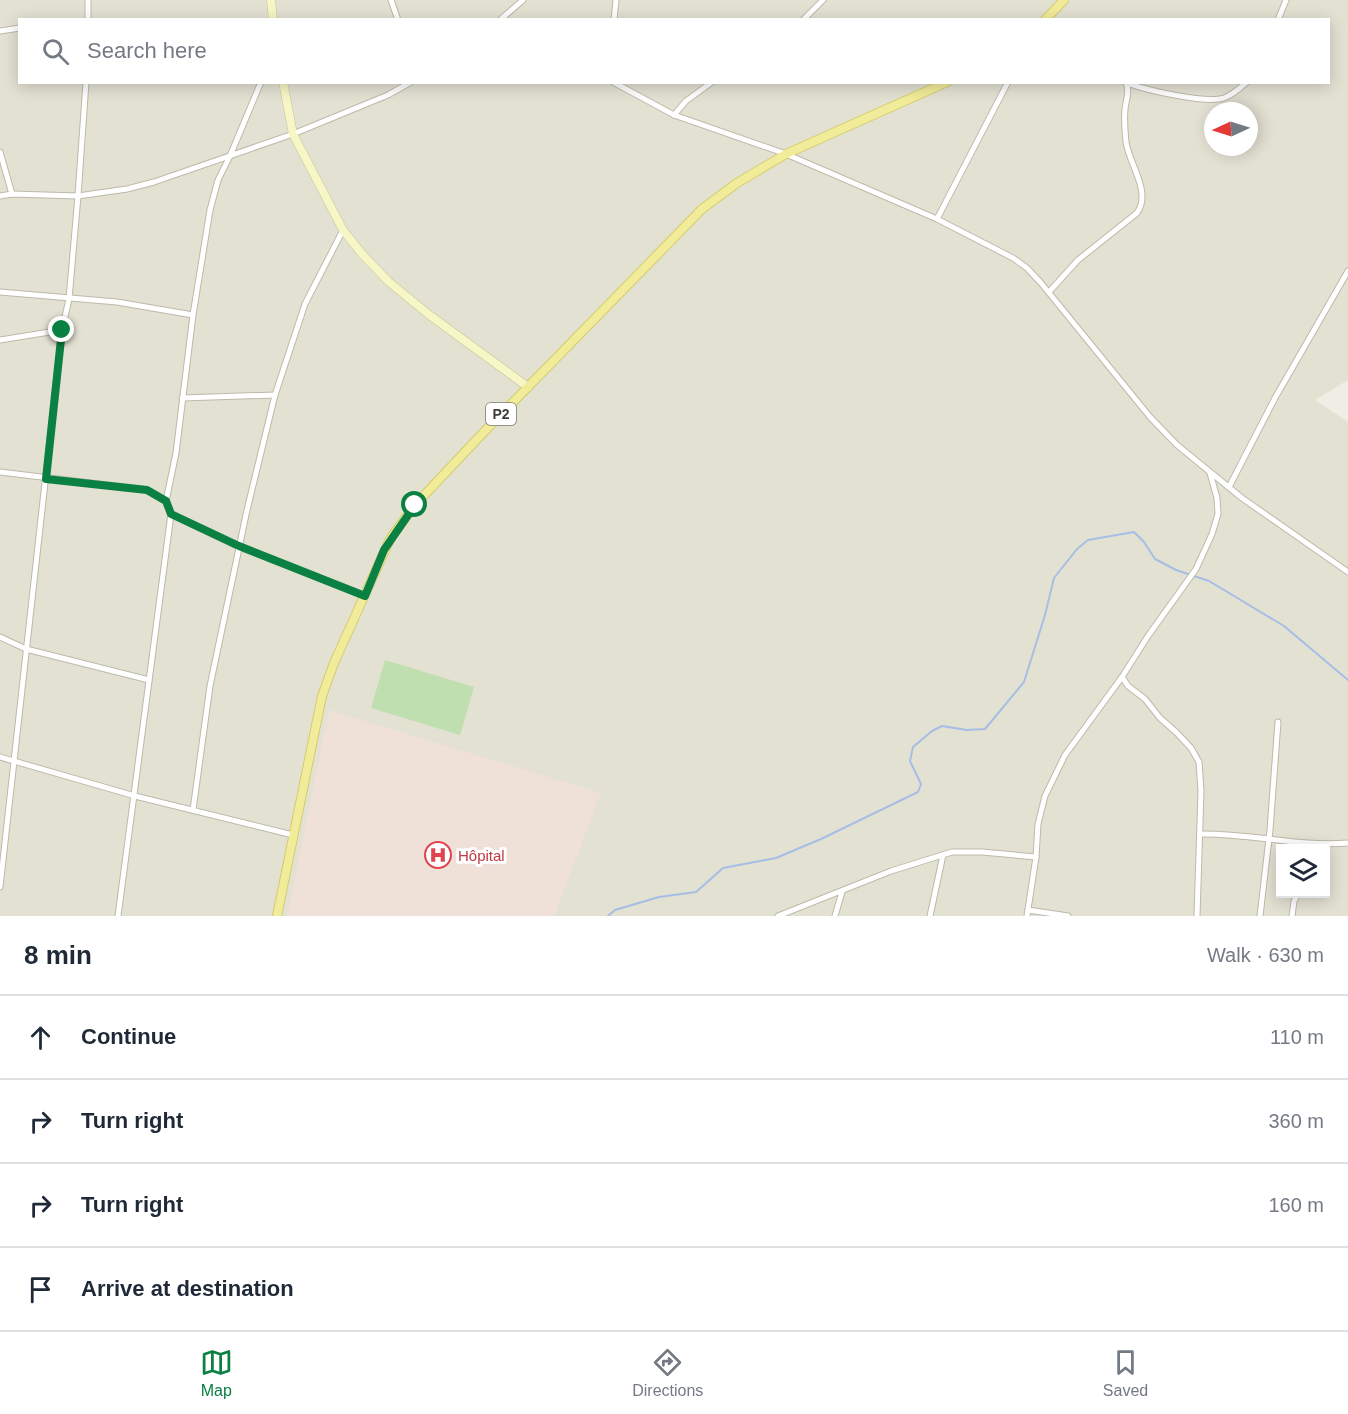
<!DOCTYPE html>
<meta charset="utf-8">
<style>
body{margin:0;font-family:Helvetica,sans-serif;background:#f2f2f3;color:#1f2937}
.controls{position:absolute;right:18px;bottom:18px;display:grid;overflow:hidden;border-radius:0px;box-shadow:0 3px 15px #0003}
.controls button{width:54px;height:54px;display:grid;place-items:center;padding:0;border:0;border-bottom:2px solid #e0e1e3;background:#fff;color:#1f2937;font:30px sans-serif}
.compass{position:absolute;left:1204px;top:102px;width:54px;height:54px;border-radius:50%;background:#fff;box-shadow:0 3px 15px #0003;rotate:266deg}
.stop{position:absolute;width:18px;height:18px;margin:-14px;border:4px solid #0b8043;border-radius:50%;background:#fff}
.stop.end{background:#0b8043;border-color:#fff;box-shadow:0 2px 6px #0008}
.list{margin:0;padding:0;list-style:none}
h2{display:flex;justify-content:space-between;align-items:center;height:78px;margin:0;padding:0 24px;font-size:26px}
h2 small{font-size:20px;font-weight:400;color:#747a83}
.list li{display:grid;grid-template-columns:39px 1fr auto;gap:18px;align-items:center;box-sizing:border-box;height:84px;padding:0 24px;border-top:2px solid #e0e1e3}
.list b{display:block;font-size:22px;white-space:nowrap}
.list em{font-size:20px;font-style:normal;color:#747a83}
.icon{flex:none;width:33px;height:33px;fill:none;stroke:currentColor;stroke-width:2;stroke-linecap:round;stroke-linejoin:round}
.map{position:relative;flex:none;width:1348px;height:916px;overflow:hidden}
.search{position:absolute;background:#fff;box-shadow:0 3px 15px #0003;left:18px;right:18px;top:18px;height:66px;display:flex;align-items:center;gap:15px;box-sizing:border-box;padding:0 21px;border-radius:0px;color:#747a83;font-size:22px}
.sheet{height:414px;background:#fff}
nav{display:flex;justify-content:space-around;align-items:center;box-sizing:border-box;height:84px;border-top:2px solid #e0e1e3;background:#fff;font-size:16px;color:#747a83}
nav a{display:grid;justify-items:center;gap:3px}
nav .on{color:#0b8043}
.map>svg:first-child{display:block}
</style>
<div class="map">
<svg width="1348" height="916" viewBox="0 0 1348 916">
<rect width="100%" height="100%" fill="#efeee4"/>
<path fill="#e3e1d2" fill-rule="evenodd" d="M 0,0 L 1348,0 L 1348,380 L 1315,400 L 1348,422 L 1348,916 L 0,916 ZM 20,20 L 1328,20 L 1328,82 L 20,82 ZM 1213,111 L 1249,111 L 1249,147 L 1213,147 ZM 1280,848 L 1326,848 L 1326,894 L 1280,894 Z"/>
<path fill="#efe0d8" d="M 329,710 L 601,793 L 554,916 L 287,916 Z"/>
<path fill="#c0dfb0" d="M 385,660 L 474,687 L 460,735 L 371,708 Z"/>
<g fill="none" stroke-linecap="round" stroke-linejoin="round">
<path stroke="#a6bee6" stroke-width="2" d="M 608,916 L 615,910 L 659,897 L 696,892 L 723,868 L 776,858 L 821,839 L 918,792 L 921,784 L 910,761 L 913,747 L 932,731 L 942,726 L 967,730 L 985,729 L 1024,682 L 1045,615 L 1054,578 L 1077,549 L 1088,540 L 1134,532 L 1144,542 L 1155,559 L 1176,570 L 1209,581 L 1284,626 L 1348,680"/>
<defs>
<g id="street">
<path d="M 391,0 L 398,20"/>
<path d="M 88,20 L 88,0"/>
<path d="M 500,20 L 523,0"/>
<path d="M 614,20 L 616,0"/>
<path d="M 803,20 L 823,0"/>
<path d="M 1278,20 L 1286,0"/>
<path d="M 0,31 L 20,28"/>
<path d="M 613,82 L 674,115 L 786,154 L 937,219 L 1013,258 L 1027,268 L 1041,283 L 1150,417 L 1177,445 L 1242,498 L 1348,572"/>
<path d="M 1127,83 C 1146,90 1206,104 1224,98 C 1233,95 1240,88 1247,82"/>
<path d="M 674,115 L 686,101 L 712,82"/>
<path d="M 0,152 L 12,194"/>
<path d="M 0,196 L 12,194 L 78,196 L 127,189 L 154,182 L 293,134 L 388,95 L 411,82"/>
<path d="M 937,219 L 1008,82"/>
<path d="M 0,292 L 117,302 L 193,315"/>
<path d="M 1049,292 L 1078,260 L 1137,213 C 1152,192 1129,164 1126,142 C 1125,132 1124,120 1125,109 C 1126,100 1130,92 1126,82"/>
<path d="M 0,340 L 62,330"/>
<path d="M 182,398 L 275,395"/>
<path d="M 0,472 L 141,489 L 147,490 L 166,501"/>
<path d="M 1229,487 L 1275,398 L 1348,271"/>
<path d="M 171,514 L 239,547 L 365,596"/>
<path d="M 0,637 L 26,649 L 149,680"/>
<path d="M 1122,677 L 1128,686 L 1145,699 L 1160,718 L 1176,732 L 1191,748 L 1199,762 L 1201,791 L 1197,916"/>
<path d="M 0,757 L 135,796 L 293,835"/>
<path d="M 193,810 L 210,686 L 247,510 L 275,395 L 305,304 L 343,230"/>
<path d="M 1200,834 C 1250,833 1298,847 1348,843"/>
<path d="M 0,887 L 62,330 L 69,299 L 78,196 L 86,82"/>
<path d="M 1028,910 L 1068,916"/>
<path d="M 118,916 L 171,514 L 166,501 L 176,453 L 193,315 L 210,210 L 218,180 L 230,156 L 261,82"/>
<path d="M 778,916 L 891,871 L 952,852 L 982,852 L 1036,857"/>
<path d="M 835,916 L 842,892"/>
<path d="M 930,916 L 943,855"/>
<path d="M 1027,916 L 1036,857 L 1038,824 L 1045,796 L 1065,755 L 1122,677 L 1148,636 L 1196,569 L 1212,534 L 1218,514 L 1217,498 L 1210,473"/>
<path d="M 1260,916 L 1270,830 L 1278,722"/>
<path d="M 1292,916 L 1294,901 L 1298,894"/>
</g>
<g id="secondary">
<path d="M 271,0 L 273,20"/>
<path d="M 283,82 L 293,134 L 343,230 L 362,254 L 389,282 L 428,314 L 528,387"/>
</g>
<g id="primary">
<path d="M 1045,20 L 1064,0"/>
<path d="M 277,916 L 322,696 L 334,663 L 390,539 L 415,505 L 481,435 L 702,209 L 737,183 L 786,154 L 947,82"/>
</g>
</defs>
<use href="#street" stroke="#bcbaaa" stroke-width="7"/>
<use href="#secondary" stroke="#c7c596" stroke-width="9"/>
<use href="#primary" stroke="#d4cc6d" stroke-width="10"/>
<use href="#street" stroke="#fff" stroke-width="5"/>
<use href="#secondary" stroke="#f7f6c6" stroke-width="8"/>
<use href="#primary" stroke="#f1ec9a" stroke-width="8"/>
</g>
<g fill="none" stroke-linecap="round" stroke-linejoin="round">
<path stroke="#0b8043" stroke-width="8" d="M 62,330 L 46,479 L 147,490 L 166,501 L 171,514 L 239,546 L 365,596 L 384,550 L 415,505"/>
</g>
<defs>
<symbol id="hospital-ring" viewBox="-11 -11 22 22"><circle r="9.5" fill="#fff" stroke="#e0444e" stroke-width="1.5"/><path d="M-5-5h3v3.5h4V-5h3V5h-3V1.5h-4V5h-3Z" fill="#e0444e"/></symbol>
</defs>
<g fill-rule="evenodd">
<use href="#hospital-ring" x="423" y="840" width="30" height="30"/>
</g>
<g text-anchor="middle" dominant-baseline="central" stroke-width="6" stroke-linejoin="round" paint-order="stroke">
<rect fill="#fff" stroke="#797871" stroke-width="1.5" x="486" y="403" width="30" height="22" rx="4.5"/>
<g font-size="14" font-weight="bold" fill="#403e34">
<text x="501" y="414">P2</text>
</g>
<g font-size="15" fill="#be3a42" stroke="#fff" text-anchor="start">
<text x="458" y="855">Hôpital</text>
</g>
</g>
</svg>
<div class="controls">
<button><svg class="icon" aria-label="layers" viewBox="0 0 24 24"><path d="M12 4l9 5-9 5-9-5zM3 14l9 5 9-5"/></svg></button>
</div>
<svg class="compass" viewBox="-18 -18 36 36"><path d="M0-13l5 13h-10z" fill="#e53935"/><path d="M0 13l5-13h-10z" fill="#747a83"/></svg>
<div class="stop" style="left:415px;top:505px"></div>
<div class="stop end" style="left:62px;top:330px"></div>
<div class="search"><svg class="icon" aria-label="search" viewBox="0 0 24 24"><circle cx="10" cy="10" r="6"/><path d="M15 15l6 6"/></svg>Search here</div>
</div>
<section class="sheet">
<h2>8 min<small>Walk · 630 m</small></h2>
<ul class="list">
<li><svg class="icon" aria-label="ahead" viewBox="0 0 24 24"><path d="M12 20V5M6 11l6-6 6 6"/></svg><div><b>Continue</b></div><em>110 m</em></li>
<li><svg class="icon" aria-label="right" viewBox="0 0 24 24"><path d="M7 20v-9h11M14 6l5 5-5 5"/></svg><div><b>Turn right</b></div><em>360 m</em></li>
<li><svg class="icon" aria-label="right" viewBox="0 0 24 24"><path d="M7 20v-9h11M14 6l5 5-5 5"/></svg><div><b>Turn right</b></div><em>160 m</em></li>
<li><svg class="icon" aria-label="arrive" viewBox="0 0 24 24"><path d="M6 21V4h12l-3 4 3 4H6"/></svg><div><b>Arrive at destination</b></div></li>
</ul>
</section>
<nav>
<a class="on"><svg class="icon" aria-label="map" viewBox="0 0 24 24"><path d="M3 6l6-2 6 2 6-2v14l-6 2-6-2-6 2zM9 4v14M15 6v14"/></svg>Map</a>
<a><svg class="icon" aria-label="directions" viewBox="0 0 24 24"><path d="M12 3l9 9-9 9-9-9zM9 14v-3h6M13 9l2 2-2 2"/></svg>Directions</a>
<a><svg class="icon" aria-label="saved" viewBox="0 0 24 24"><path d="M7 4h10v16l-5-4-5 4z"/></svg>Saved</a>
</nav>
